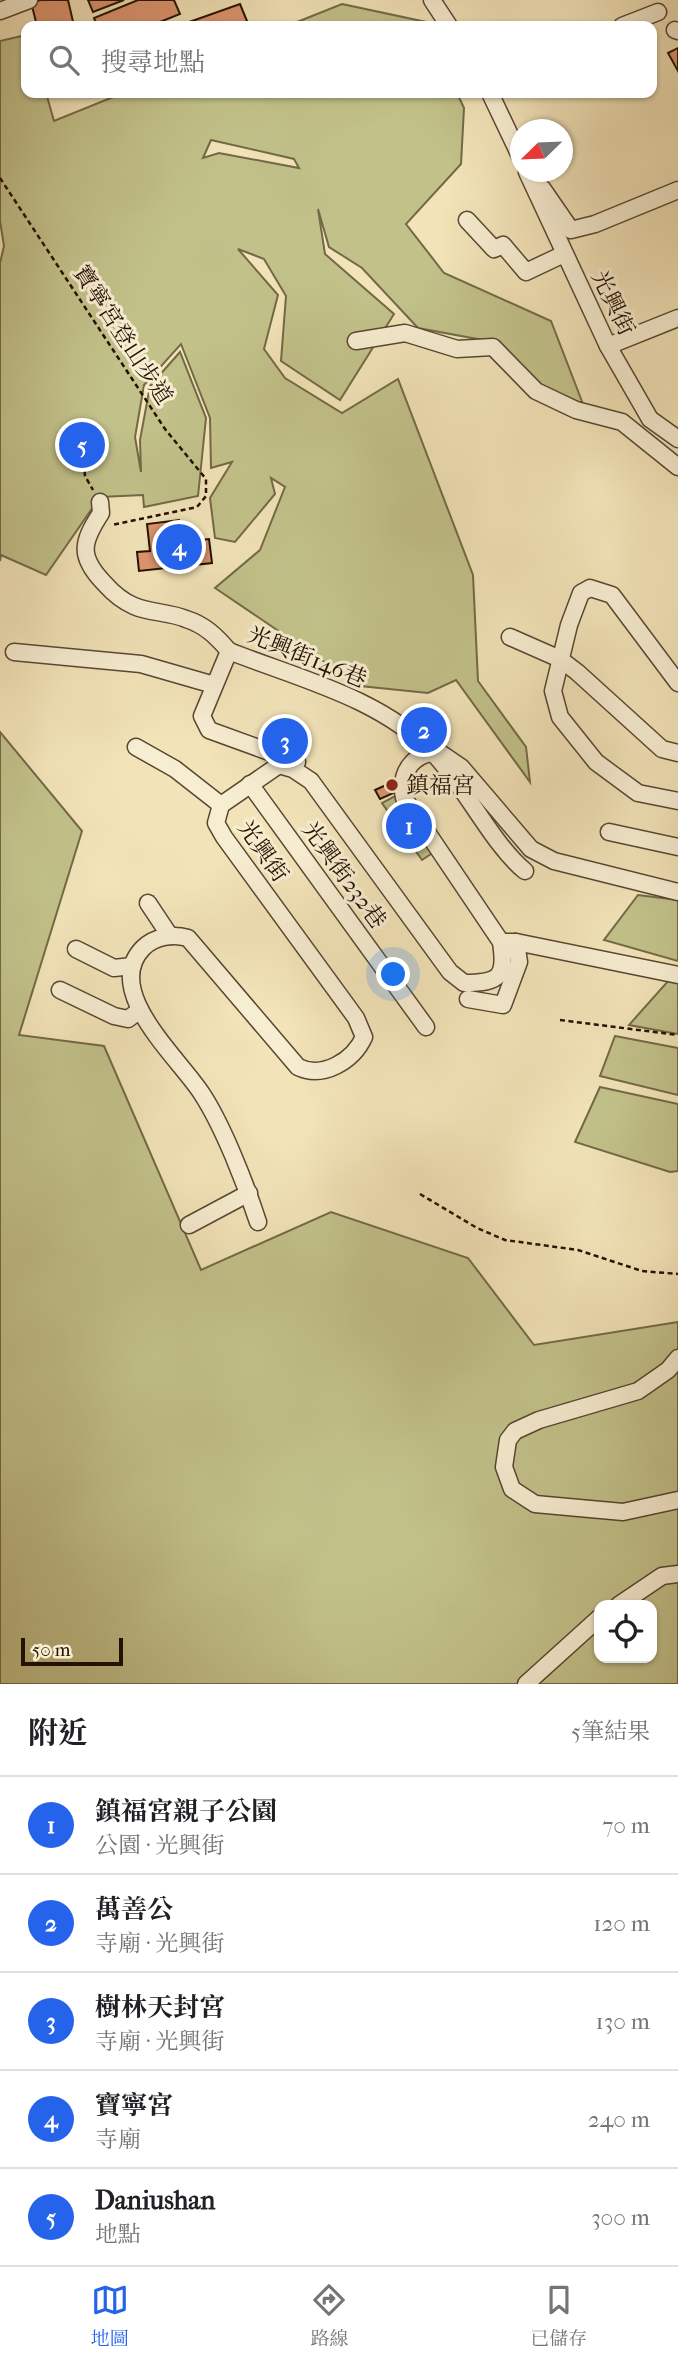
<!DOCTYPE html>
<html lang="zh-TW">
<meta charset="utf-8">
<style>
body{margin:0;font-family:"IM FELL French Canon","Noto Serif TC",serif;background:#f6f6f6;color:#202124}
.controls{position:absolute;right:21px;bottom:21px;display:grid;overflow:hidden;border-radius:14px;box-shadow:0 2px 5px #0004}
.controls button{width:63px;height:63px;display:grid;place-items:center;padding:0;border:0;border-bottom:2px solid #e0e0e0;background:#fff;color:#202124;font:35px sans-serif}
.compass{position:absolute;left:510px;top:119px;width:63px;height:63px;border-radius:50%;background:#fff;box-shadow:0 2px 5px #0004;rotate:247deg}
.scale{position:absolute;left:21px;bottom:18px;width:102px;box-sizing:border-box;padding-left:7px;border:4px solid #241102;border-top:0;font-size:19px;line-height:24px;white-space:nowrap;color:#241102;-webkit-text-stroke:5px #f7edd1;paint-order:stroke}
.you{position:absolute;left:394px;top:975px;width:24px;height:24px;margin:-18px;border:5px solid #fff;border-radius:50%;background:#1a73e8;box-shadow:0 0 0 10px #1a73e833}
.badge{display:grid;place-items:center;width:46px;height:46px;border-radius:50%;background:#2563eb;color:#fff;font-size:23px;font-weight:700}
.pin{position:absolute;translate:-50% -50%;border:4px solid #fff;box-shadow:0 2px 7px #0006}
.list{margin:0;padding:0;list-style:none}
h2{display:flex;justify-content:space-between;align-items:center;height:91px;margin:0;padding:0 28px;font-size:30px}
h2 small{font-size:23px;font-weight:400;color:#757577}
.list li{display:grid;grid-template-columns:46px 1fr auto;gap:21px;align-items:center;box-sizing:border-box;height:98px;padding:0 28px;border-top:2px solid #e0e0e0}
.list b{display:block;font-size:26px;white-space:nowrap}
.list p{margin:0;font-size:23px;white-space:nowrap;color:#757577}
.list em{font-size:23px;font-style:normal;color:#757577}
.icon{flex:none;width:38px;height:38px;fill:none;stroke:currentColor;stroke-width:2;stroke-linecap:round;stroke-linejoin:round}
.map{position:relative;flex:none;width:678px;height:1684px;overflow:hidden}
.search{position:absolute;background:#fff;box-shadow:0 2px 5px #0004;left:21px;right:21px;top:21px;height:77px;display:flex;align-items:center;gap:18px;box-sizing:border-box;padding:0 24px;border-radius:14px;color:#757577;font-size:26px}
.sheet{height:581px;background:#fff}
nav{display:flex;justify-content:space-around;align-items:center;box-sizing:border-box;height:98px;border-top:2px solid #e0e0e0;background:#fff;font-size:19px;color:#757577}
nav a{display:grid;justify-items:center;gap:4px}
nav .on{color:#2563eb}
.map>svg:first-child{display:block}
</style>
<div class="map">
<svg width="678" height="1684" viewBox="0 0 678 1684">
<rect width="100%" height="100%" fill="#f2e3b8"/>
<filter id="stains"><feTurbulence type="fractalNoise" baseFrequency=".00286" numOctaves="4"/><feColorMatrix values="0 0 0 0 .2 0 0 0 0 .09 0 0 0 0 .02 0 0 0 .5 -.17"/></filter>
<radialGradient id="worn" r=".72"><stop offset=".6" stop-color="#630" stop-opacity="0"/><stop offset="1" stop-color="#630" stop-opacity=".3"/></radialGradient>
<g fill="#c2c18a" stroke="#736946" stroke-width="2" fill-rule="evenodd">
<path d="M 342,4 L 426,22 L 428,26 L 287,26 Z"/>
<path d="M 26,35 L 26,93 L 46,93 L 54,121 L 123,93 L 457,93 L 464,108 L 461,164 L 406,224 L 444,273 L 551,321 L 583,404 L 538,384 L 488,341 L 418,328 L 362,268 L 329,247 L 318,209 L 325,254 L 394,314 L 340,400 L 281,361 L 286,296 L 264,259 L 238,249 L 278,295 L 264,349 L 285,378 L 342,413 L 398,379 L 473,575 L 478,681 L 526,747 L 530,782 L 456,680 L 428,693 L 360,686 L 215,588 L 260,550 L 285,487 L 271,478 L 275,494 L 235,542 L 215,538 L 210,498 L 232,462 L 211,468 L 210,418 L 181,344 L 144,385 L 135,437 L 141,472 L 140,440 L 150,386 L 180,352 L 206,418 L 198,496 L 144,507 L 143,495 L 100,497 L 46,575 L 1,555 L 0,561 L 0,263 L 4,246 L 0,221 L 0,41 ZM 211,140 L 294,159 L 299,168 L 219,153 L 203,158 Z"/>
<path d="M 0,732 L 82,831 L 19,1035 L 104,1046 L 201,1270 L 331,1212 L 468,1258 L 534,1345 L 678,1322 L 678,1684 L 0,1684 ZM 599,1605 L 652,1605 L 652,1658 L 599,1658 Z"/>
<path d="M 397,795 L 437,850 L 422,860 L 382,803 Z"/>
<path d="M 638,895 L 678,900 L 678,961 L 604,940 Z"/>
<path d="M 669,980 L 678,981 L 678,1034 L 629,1025 Z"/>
<path d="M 615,1036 L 678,1048 L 678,1095 L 600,1076 Z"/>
<path d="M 600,1087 L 678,1104 L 678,1171 L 670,1172 L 575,1142 Z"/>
</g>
<g fill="#dd946f" stroke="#241102" stroke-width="2">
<path d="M 41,0 L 68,0 L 74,26 L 37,26 L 31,2 Z"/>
<path d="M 88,0 L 124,0 L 93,12 Z"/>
<path d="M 138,0 L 174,0 L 180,14 L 150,26 L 97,26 L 94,18 Z"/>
<path d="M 240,4 L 249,26 L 178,26 Z"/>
<path d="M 678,48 L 678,71 L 668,53 Z"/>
<path d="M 179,520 L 182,542 L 209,539 L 212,563 L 139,571 L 137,552 L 150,551 L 147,524 Z"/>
<path d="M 423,722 L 433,731 L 426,738 L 416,730 Z"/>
<path d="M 397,780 L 398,791 L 380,799 L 375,790 Z"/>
</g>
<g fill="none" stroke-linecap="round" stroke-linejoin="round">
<defs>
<g id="minor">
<path d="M 432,0 L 449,26"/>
<path d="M 0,11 L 29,0"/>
<path d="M 622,26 L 658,12"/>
<path d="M 675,30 L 678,31"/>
<path d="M 490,93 L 520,156"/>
<path d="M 527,172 L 608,346 L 650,419 L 678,439"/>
<path d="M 542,188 L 571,230 L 595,224 L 678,190"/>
<path d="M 467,220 L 494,249 L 503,245 L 526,272 L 564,254"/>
<path d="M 356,341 L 405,333 L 457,349 L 493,347 L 536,391 L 576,410 L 622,422 L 678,467"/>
<path d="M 608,346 L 678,318"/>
<path d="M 100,502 L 101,513 C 82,542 78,556 104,583 C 112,592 122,601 134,606 C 150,613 170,612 186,619 C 205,625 216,636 229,651"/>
<path d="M 510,637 L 560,659 L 577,672 L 662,749 L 678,753"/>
<path d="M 14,652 L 141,664 L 214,685"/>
<path d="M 678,683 L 612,595 L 590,588 L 581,593 L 569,625 L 553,691 L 560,717 L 596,762 L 638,793 L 678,801"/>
<path d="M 136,747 L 175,769 L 221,805"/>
<path d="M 297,762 L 209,730 L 202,716 L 229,651 C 297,678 381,698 433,753 C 465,786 492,844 525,871"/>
<path d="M 250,784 L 426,1027"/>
<path d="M 609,832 L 678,847"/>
<path d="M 148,903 L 170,936"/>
<path d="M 501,942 L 516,942 L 678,975"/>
<path d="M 76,949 L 114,968 L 132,966"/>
<path d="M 60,990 L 114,1016 L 128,1019 L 140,1010"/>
<path d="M 468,999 L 503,1005 L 519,962 L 516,942"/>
<path d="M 258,1222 C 246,1185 223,1126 202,1094 C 180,1059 101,991 143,948 C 155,936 173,934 188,938 L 298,1067 C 323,1079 353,1061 364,1037 L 356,1018 L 224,837 L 216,823 L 221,805 L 279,765 L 293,769 L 311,781 L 450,972 L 464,983 C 501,983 506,976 501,942 L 404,798 C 399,773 412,753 439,752 L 461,767 L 531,849 L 554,861 L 678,892"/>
<path d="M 189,1225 L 249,1193"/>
<path d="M 678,1358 L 668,1370 L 638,1391 L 539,1420 L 515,1431 L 508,1440 L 504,1467 L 512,1489 L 535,1504 L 623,1512 L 678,1500"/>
<path d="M 619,1605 L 662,1576 L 678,1574"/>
<path d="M 526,1684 L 599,1618"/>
</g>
</defs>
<use href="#minor" stroke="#584630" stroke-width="19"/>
<g stroke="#241102" stroke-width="2.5" stroke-dasharray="5 3.5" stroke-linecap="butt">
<path d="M 0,178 L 165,429 L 206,479 L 206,496 L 197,507 L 112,525"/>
<path d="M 72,445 L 72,450 L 83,454 L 85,476 L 93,490"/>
<path d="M 560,1020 L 678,1035"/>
<path d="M 420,1194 L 477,1228 L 505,1240 L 578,1250 L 642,1271 L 678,1274"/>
</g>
<use href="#minor" stroke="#f7edd1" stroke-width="16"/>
</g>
<circle fill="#8f2418" stroke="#f7edd1" stroke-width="2.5" cx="392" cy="785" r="7"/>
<g text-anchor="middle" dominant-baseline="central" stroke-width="6" stroke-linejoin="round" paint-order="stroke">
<g font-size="23" fill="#241102" stroke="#f7edd1">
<text transform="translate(613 303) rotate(64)">光興街</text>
<text transform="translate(123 335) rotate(57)">寶寧宮登山步道</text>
<text transform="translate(307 657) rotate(22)">光興街146巷</text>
<text transform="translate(263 851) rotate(55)">光興街</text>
<text transform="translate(344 875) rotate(54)">光興街232巷</text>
</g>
<g font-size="23" fill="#241102" stroke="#f7edd1" text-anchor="start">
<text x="406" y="785">鎮福宮</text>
</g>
</g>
<rect width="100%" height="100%" filter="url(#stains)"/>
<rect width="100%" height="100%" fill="url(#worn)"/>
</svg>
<div class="controls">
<button><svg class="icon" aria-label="locate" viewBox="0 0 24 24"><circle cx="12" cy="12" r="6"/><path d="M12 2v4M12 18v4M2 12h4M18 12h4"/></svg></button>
</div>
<svg class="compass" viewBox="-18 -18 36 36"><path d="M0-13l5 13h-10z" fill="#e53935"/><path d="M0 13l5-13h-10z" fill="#757577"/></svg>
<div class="scale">50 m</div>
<div class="you"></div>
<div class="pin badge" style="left:409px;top:826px">1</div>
<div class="pin badge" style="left:424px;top:730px">2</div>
<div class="pin badge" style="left:285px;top:741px">3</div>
<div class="pin badge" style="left:179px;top:547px">4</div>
<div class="pin badge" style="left:82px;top:445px">5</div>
<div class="search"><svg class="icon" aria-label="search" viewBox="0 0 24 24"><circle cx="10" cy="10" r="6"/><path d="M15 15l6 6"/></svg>搜尋地點</div>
</div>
<section class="sheet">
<h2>附近<small>5筆結果</small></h2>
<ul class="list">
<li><span class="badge">1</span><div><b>鎮福宮親子公園</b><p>公園 · 光興街</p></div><em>70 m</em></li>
<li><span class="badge">2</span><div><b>萬善公</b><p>寺廟 · 光興街</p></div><em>120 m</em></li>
<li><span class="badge">3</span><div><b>樹林天封宮</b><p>寺廟 · 光興街</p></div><em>130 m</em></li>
<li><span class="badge">4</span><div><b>寶寧宮</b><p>寺廟</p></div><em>240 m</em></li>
<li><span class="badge">5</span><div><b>Daniushan</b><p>地點</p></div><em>300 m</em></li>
</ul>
</section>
<nav>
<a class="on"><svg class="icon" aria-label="map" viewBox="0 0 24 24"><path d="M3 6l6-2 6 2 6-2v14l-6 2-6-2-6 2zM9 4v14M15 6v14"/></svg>地圖</a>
<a><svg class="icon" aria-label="directions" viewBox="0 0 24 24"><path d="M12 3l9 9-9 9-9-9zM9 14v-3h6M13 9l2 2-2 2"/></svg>路線</a>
<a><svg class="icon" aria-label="saved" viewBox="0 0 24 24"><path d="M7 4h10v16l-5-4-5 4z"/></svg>已儲存</a>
</nav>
